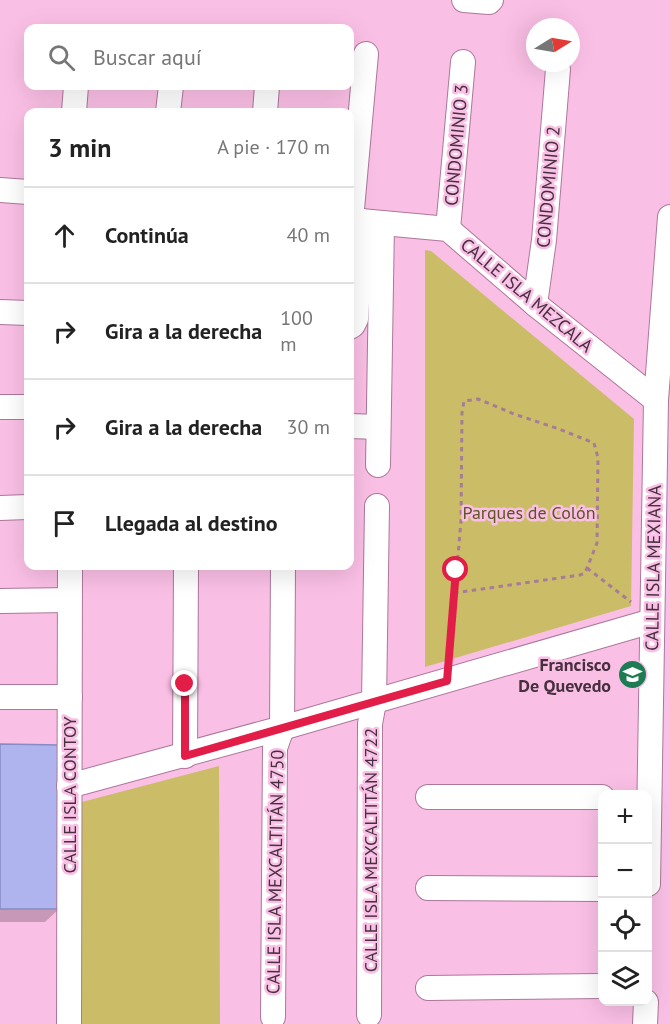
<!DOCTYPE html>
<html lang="es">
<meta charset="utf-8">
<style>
body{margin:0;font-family:"PT Sans",sans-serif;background:#f2f2f2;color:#222}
.controls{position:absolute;right:18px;bottom:18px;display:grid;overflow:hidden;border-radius:12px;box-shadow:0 6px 24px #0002}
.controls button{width:54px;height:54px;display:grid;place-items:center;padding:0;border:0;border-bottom:2px solid #e0e0e0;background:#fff;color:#222;font:30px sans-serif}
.compass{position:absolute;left:526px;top:18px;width:54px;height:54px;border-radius:50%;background:#fff;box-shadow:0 6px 24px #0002;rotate:79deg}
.stop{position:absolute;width:18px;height:18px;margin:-14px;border:4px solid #e11d48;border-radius:50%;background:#fff}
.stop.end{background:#e11d48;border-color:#fff;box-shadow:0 2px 6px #0008}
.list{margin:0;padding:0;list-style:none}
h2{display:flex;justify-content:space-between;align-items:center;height:78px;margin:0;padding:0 24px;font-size:26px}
h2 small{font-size:20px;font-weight:400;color:#767676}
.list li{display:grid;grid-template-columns:39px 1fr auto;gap:18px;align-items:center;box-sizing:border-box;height:96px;padding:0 24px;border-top:2px solid #e0e0e0}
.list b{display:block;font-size:22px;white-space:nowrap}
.list em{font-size:20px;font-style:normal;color:#767676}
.icon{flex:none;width:33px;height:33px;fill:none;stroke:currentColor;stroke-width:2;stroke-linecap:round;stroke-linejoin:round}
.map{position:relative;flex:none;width:670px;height:1024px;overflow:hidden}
.search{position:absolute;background:#fff;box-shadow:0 6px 24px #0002;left:24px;top:24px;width:330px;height:66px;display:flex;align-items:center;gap:15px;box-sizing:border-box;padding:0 21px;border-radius:12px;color:#767676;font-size:22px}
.panel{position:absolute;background:#fff;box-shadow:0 6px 24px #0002;left:24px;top:108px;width:330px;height:462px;border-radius:12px}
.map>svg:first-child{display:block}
</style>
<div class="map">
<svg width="670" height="1024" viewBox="0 0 670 1024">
<rect width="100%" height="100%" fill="#fabfe5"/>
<g fill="#cbbd68">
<path d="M 425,250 L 431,251 L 634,419 L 631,606 L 425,667 Z"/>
<path d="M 219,766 L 220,1024 L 78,1024 L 78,803 Z"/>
</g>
<path fill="#0003" d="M 0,746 L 59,909 L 45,922 L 0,922 Z"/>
<path fill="#afb4ef" stroke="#878cc4" stroke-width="1.5" d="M 0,744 L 60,745 L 60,909 L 0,909 Z"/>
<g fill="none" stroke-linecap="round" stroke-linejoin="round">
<defs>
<g id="minor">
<path d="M 464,0 L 489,2 L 491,0"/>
<path d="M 74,112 L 76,86"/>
<path d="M 168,112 L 171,86"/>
<path d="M 265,112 L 267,86"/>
<path d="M 0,190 L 28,192"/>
<path d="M 350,220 L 448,229 L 535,304 L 656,400"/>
<path d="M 351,220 L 366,54"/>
<path d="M 448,229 L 463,62"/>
<path d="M 535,304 L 544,240 L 558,69"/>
<path d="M 0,312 L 28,313"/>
<path d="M 350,327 L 353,325 L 356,319 L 362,221"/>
<path d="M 0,407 L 28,407"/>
<path d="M 350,426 L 378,427"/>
<path d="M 378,465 L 382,223"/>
<path d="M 0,508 L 28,507"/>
<path d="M 0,601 L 69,600"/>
<path d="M 0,697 L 70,697"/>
<path d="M 185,756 L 186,566"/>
<path d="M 69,786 L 282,728 L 652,621"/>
<path d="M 428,797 L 602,797"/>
<path d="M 648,884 L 656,400 L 670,217"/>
<path d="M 428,888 L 602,889"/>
<path d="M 428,988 L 602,986"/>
<path d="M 369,1015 L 370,724 L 374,702 L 377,506"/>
<path d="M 273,1017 L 275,748 L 282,728 L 283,566"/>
<path d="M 69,1024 L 70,566"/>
<path d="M 645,1024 L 646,1002"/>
</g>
</defs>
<use href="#minor" stroke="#ad779b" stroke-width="26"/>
<g stroke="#a67c97" stroke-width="3" stroke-dasharray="4.5 4.5" stroke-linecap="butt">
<path d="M 587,568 L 631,602"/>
<path d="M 449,658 L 461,521 L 462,413 L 464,401 L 478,399 L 514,414 L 559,429 L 594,443 L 598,458 L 597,543 L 585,573 L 580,575 L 454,593"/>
</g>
<use href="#minor" stroke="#fff" stroke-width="24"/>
</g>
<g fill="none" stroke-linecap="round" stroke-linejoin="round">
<path stroke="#e11d48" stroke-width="8" d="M 185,684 L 185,756 L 447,681 L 456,570"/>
</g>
<defs>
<symbol id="school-disc" viewBox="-11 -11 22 22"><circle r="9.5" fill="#1d7c54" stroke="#fabfe5"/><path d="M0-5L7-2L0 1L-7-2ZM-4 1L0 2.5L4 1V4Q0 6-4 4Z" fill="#fff"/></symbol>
</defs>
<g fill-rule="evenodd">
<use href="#school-disc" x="616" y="658" width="33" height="33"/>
</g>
<g text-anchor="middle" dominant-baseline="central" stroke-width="5" stroke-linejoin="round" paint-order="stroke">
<g font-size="18" fill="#462f3e" stroke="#fabfe5">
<text transform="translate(456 145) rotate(-85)">CONDOMINIO 3</text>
<text transform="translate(548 187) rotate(-85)">CONDOMINIO 2</text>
<text transform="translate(527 295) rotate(40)">CALLE ISLA MEZCALA</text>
<text transform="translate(653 568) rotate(-89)">CALLE ISLA MEXIANA</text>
<text transform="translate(69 795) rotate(-90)">CALLE ISLA CONTOY</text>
<text transform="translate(370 850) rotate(-90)">CALLE ISLA MEXCALTITÁN 4722</text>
<text transform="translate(275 872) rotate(-89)">CALLE ISLA MEXCALTITÁN 4750</text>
</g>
<g font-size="18" fill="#5d5522" stroke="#fabfe5">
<text x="529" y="512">Parques de Colón</text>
</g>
<g font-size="18" font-weight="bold" fill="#462f3e" stroke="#fabfe5" text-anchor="end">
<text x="611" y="664">Francisco<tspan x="611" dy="21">De Quevedo</tspan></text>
</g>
</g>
</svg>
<div class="controls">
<button>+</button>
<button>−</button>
<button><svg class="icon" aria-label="locate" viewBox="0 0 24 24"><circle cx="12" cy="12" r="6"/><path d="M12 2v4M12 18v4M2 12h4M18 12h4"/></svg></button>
<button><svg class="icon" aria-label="layers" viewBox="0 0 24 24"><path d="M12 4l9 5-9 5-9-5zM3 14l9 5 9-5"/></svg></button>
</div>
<svg class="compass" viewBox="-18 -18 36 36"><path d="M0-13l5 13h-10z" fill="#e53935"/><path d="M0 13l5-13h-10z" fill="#767676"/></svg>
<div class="stop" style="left:456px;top:570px"></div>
<div class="stop end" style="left:185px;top:684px"></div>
<div class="search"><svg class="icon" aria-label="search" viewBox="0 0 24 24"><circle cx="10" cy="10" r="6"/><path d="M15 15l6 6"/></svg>Buscar aquí</div>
<section class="panel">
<h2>3 min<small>A pie · 170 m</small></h2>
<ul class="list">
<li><svg class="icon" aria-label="ahead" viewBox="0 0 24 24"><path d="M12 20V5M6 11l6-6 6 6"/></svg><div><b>Continúa</b></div><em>40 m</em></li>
<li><svg class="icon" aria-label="right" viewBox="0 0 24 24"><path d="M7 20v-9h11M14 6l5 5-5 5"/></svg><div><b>Gira a la derecha</b></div><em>100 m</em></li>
<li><svg class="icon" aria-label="right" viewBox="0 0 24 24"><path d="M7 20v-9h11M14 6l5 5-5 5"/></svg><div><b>Gira a la derecha</b></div><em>30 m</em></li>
<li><svg class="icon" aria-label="arrive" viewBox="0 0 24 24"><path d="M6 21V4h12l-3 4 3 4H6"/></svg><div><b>Llegada al destino</b></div></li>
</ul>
</section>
</div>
